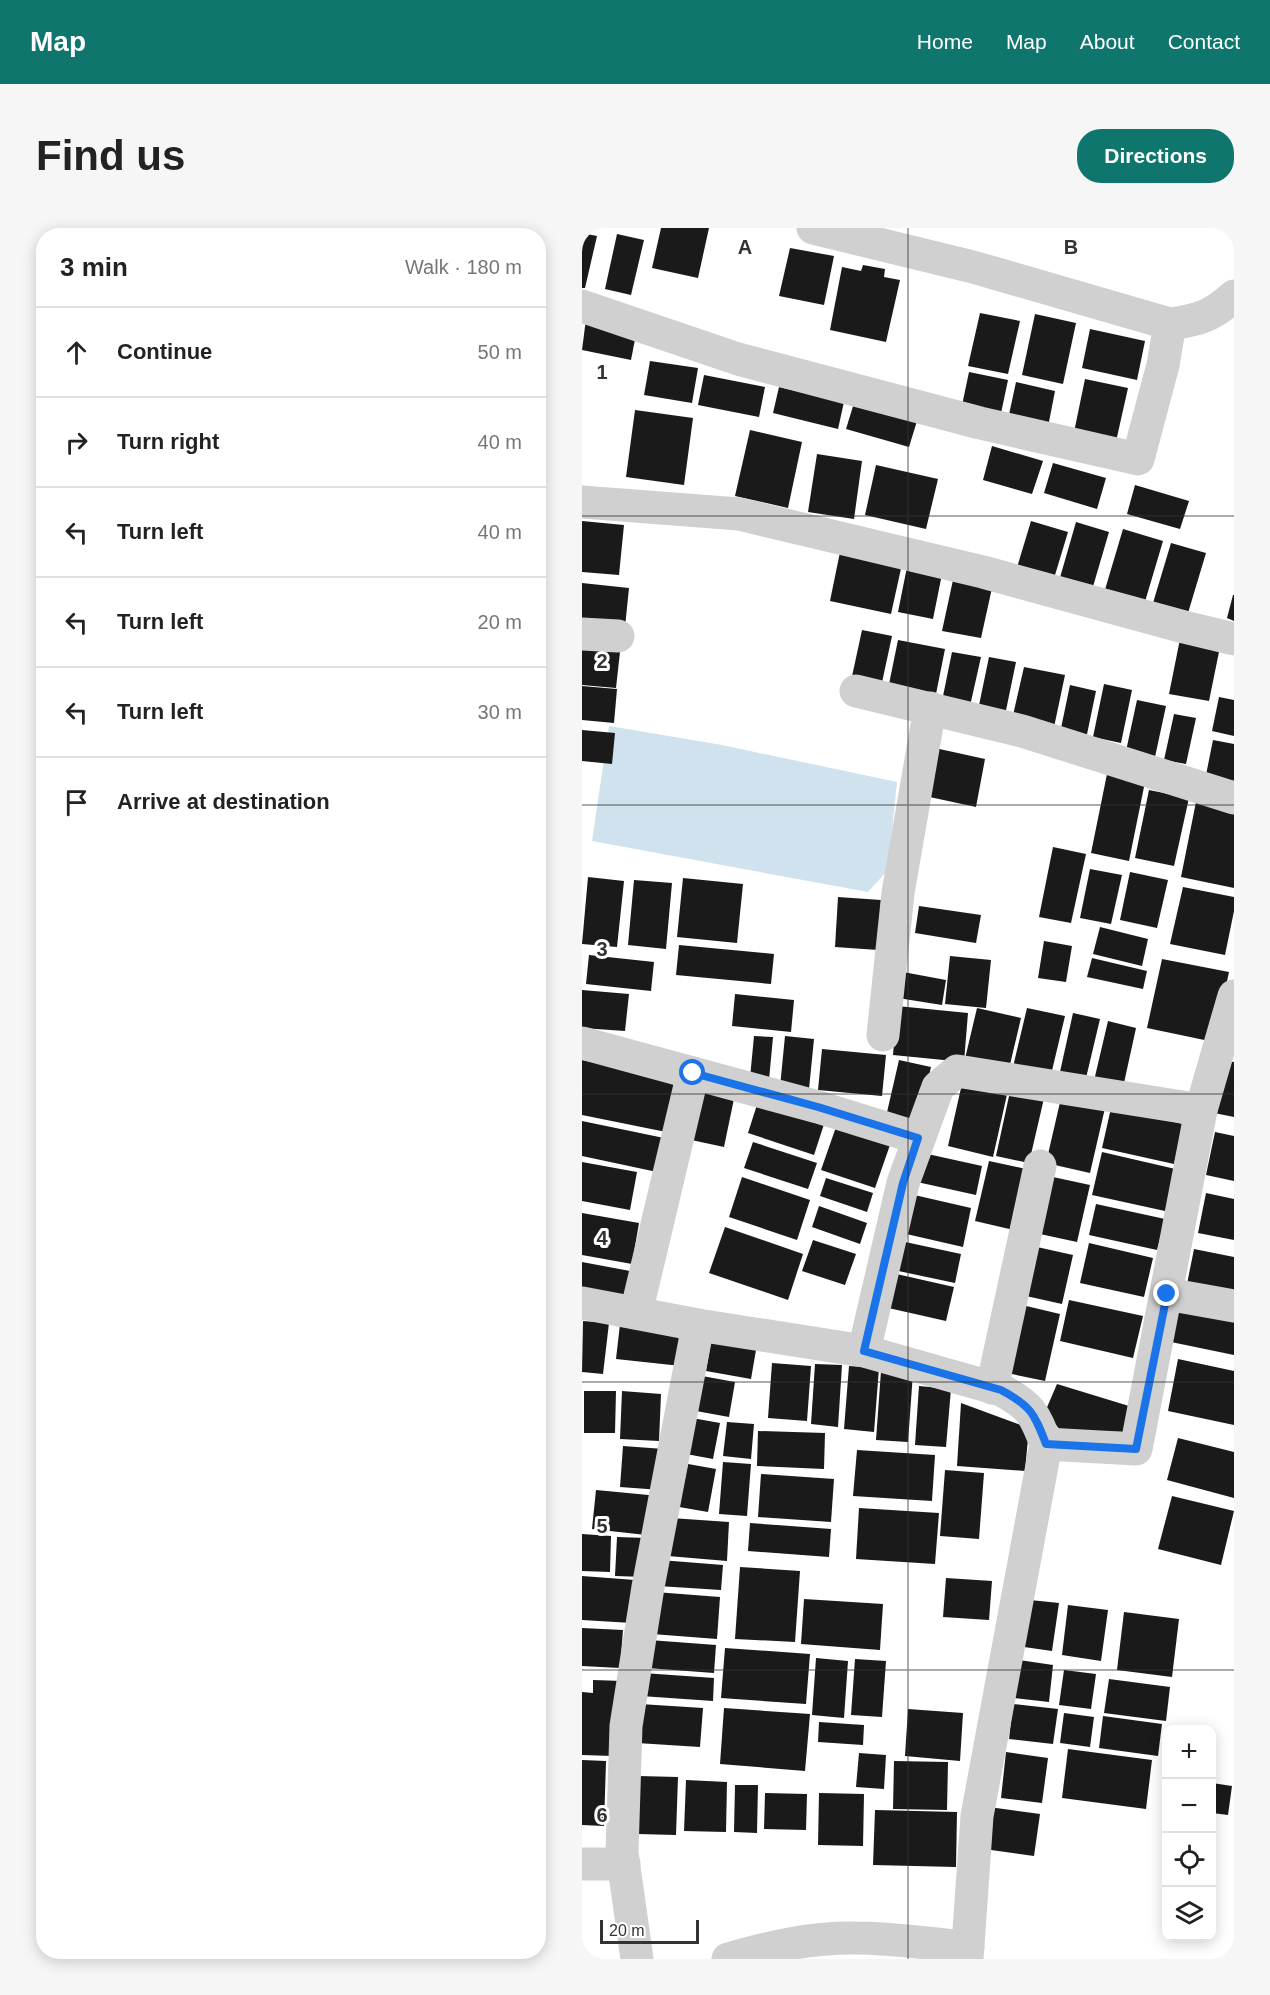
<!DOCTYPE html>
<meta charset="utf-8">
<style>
body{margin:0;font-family:Arial,sans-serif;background:#f6f6f6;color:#222}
.controls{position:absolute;right:18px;bottom:18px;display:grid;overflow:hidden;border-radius:12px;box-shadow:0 3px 15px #0003}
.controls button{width:54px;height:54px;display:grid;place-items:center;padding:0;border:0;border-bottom:2px solid #e0e0e0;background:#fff;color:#222;font:30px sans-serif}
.scale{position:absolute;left:18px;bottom:15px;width:99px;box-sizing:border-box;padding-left:6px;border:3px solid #333;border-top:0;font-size:16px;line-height:21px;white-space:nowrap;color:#333;-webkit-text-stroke:4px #fff;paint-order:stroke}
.stop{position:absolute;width:18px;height:18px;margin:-14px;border:4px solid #1a73e8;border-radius:50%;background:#fff}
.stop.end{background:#1a73e8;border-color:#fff;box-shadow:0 2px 6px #0008}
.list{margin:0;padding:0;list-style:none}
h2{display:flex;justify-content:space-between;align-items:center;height:78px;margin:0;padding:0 24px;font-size:26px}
h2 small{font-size:20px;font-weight:400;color:#767676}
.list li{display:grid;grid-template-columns:39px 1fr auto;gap:18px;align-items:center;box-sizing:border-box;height:90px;padding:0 24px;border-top:2px solid #e0e0e0}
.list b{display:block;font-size:22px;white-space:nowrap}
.list em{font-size:20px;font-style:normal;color:#767676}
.icon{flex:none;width:33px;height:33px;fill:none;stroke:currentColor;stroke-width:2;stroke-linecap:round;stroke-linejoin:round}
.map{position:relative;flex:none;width:652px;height:1731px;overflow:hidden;border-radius:24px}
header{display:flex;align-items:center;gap:36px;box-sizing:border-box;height:84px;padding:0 30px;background:#0f766e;color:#fff}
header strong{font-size:28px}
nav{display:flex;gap:33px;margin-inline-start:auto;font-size:21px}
.intro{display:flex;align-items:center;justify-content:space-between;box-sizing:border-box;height:144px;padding:0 36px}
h1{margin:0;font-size:42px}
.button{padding:15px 27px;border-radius:24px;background:#0f766e;color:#fff;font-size:21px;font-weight:700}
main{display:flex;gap:36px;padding:0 36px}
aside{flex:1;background:#fff;border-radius:24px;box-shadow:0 3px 15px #0003}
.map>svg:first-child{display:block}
</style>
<header>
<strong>Map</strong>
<nav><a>Home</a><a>Map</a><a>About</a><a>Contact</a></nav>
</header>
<div class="intro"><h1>Find us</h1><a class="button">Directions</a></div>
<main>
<aside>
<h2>3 min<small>Walk · 180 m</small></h2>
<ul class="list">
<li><svg class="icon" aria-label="ahead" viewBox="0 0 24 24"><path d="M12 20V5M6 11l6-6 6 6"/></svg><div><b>Continue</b></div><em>50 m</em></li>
<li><svg class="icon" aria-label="right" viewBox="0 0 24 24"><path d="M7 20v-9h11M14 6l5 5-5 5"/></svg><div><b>Turn right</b></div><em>40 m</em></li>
<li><svg class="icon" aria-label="left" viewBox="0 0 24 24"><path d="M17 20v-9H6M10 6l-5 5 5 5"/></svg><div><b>Turn left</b></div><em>40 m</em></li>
<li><svg class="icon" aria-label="left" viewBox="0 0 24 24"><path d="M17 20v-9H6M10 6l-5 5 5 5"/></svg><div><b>Turn left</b></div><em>20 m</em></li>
<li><svg class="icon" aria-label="left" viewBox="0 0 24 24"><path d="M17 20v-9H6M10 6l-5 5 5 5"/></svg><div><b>Turn left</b></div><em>30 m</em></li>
<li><svg class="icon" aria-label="arrive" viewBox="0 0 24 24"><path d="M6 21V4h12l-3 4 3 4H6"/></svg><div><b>Arrive at destination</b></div></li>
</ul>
</aside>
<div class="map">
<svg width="652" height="1731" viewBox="0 0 652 1731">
<rect width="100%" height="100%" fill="#fff"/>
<path fill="#cfe2ee" d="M 27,498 L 140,517 L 315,554 L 306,642 L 286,664 L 10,613 Z"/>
<g fill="#1a1a1a">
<path d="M 79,0 L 127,0 L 116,50 L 70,40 Z"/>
<path d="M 0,5 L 15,8 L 3,60 L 0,60 Z"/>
<path d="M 35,6 L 62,12 L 49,67 L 23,61 Z"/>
<path d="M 208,20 L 252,28 L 242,77 L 197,68 Z"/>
<path d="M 281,37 L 303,41 L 302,49 L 318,52 L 304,114 L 248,102 L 260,39 L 279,43 Z"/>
<path d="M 398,85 L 438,93 L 426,146 L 386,138 Z"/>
<path d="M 453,86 L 494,95 L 481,156 L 440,147 Z"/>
<path d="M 4,91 L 55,101 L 49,132 L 0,122 Z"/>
<path d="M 508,101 L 563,113 L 555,152 L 500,140 Z"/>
<path d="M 68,133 L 116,140 L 110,175 L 62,167 Z"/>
<path d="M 387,144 L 426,152 L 418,190 L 379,182 Z"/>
<path d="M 122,147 L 183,159 L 177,189 L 116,177 Z"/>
<path d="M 503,151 L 546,160 L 533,218 L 491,209 Z"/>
<path d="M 434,154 L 473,163 L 465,204 L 425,196 Z"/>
<path d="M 197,159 L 262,174 L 256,201 L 191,185 Z"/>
<path d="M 272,175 L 335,193 L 327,219 L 264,201 Z"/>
<path d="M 53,182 L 111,190 L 102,257 L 44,249 Z"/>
<path d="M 168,202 L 220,214 L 206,280 L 153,268 Z"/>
<path d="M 410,218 L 461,233 L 450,266 L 401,252 Z"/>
<path d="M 235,226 L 280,233 L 272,291 L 226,284 Z"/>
<path d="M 471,235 L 524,250 L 515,281 L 462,265 Z"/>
<path d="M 294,237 L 356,251 L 344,301 L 283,287 Z"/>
<path d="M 553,257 L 607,273 L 598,301 L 545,286 Z"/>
<path d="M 0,293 L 42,297 L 37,347 L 0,344 Z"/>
<path d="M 449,293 L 486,304 L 470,357 L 433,346 Z"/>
<path d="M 494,294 L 527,304 L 510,362 L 477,353 Z"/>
<path d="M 541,301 L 581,313 L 562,377 L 522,365 Z"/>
<path d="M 589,315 L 624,325 L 606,385 L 571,375 Z"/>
<path d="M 258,324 L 320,336 L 309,386 L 248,373 Z"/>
<path d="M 325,339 L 360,346 L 351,391 L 316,384 Z"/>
<path d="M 371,352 L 410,360 L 399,410 L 360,403 Z"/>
<path d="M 0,355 L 47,360 L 43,399 L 0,395 Z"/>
<path d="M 651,367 L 652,367 L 652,393 L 645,390 Z"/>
<path d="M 280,402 L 310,408 L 299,459 L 269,453 Z"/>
<path d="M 598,411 L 638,419 L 627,473 L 587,466 Z"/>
<path d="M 316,412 L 363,421 L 353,471 L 306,461 Z"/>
<path d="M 0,421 L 38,424 L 34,460 L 0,457 Z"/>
<path d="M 370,424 L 399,429 L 388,478 L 360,473 Z"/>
<path d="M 407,429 L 434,434 L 422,492 L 395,487 Z"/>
<path d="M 442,439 L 483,447 L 471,504 L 429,496 Z"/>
<path d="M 522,456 L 550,462 L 539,515 L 511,509 Z"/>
<path d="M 488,457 L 514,463 L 504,511 L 478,505 Z"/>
<path d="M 0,458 L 35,461 L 32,495 L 0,492 Z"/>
<path d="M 637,469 L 652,472 L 652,508 L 630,503 Z"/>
<path d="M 555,472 L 584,478 L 573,529 L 544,523 Z"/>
<path d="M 592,486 L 614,490 L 604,536 L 582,532 Z"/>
<path d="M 0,502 L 33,505 L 30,536 L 0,533 Z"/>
<path d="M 631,512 L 652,516 L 652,553 L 624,547 Z"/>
<path d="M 353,520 L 403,531 L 394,579 L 343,568 Z"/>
<path d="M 525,546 L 563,554 L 547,633 L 509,625 Z"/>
<path d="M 567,562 L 607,570 L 592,638 L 553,630 Z"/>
<path d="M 614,574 L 652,582 L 652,660 L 599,649 Z"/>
<path d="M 471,619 L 504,626 L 489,695 L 457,689 Z"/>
<path d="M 508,641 L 540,647 L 529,696 L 498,690 Z"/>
<path d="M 548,644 L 586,652 L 575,700 L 538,692 Z"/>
<path d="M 6,649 L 42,653 L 35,719 L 0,716 Z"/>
<path d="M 101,650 L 161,656 L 155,715 L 95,709 Z"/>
<path d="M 52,652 L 90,655 L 84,721 L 46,717 Z"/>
<path d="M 601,659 L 652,669 L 652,683 L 643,727 L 588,716 Z"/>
<path d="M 256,669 L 299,672 L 296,722 L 253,719 Z"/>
<path d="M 337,678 L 399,687 L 394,715 L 333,705 Z"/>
<path d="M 518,699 L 566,711 L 560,738 L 511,726 Z"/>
<path d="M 462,713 L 490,718 L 484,754 L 456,750 Z"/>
<path d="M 97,717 L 192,726 L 189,756 L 94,747 Z"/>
<path d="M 7,727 L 72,734 L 69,763 L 4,756 Z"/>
<path d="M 368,728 L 409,732 L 404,780 L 363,776 Z"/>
<path d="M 510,730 L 565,743 L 561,761 L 505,749 Z"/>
<path d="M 580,731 L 647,744 L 632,814 L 565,800 Z"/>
<path d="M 321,744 L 364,752 L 360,777 L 316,770 Z"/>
<path d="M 0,762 L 47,766 L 43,803 L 0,800 Z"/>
<path d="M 153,766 L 212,772 L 209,804 L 150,798 Z"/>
<path d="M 315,778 L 386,785 L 382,834 L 311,827 Z"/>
<path d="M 395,780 L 439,790 L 426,845 L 382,835 Z"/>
<path d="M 445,780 L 483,788 L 468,851 L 430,843 Z"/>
<path d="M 491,785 L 518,791 L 504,850 L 478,844 Z"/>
<path d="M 526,793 L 554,800 L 540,864 L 511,857 Z"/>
<path d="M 172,808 L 191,809 L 187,852 L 168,850 Z"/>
<path d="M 203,808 L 232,811 L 227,861 L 198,859 Z"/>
<path d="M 240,821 L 304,827 L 300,868 L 236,862 Z"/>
<path d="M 0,832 L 100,853 L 89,905 L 0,887 Z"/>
<path d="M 317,832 L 349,839 L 335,900 L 303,893 Z"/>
<path d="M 646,833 L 652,834 L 652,889 L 632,885 Z"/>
<path d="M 381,851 L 426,862 L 411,929 L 366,918 Z"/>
<path d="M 111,857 L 153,866 L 142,919 L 100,910 Z"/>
<path d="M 429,859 L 463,866 L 447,935 L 414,928 Z"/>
<path d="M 179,864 L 245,887 L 232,927 L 166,905 Z"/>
<path d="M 479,870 L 523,880 L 508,945 L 464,935 Z"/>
<path d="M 529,880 L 601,896 L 592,936 L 520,920 Z"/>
<path d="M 0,893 L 82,910 L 75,944 L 0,928 Z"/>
<path d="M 254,899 L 308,917 L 293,960 L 239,942 Z"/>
<path d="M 633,904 L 652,908 L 652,953 L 624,947 Z"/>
<path d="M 171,914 L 235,935 L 226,961 L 162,940 Z"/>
<path d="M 520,924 L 602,943 L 592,985 L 510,967 Z"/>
<path d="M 341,925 L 400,938 L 394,967 L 335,954 Z"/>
<path d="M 407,933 L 449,942 L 436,1003 L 393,993 Z"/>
<path d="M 0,934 L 55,944 L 48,982 L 0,973 Z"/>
<path d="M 160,949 L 228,972 L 215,1012 L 147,989 Z"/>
<path d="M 471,949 L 508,957 L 495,1014 L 458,1006 Z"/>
<path d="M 244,950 L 291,965 L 285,984 L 238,968 Z"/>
<path d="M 624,965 L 652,971 L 652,1012 L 616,1005 Z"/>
<path d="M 328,966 L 389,980 L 381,1019 L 320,1005 Z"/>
<path d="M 514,976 L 583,991 L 575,1022 L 507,1007 Z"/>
<path d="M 237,978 L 285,995 L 278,1016 L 230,999 Z"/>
<path d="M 0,985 L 57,995 L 50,1036 L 0,1027 Z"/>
<path d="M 143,999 L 221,1026 L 206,1072 L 127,1045 Z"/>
<path d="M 231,1012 L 274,1026 L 263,1057 L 220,1043 Z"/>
<path d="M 314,1012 L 379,1026 L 373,1055 L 307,1041 Z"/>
<path d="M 507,1015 L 571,1030 L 562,1069 L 498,1055 Z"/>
<path d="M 455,1019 L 491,1027 L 480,1076 L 444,1068 Z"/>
<path d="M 612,1021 L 652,1029 L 652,1066 L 605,1056 Z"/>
<path d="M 0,1034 L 48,1043 L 42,1074 L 0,1067 Z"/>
<path d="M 310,1045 L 372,1059 L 364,1093 L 302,1079 Z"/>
<path d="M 487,1072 L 561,1088 L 551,1130 L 478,1113 Z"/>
<path d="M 440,1077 L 478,1086 L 463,1153 L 425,1145 Z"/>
<path d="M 597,1078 L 652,1089 L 652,1127 L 589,1114 Z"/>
<path d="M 1,1093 L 27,1095 L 21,1146 L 0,1144 Z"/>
<path d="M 38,1096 L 103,1104 L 99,1138 L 34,1131 Z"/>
<path d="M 129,1114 L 174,1122 L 169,1151 L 124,1143 Z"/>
<path d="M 596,1131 L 652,1143 L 652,1197 L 586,1183 Z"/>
<path d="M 190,1135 L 229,1138 L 225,1193 L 186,1190 Z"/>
<path d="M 233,1136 L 260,1137 L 256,1199 L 229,1196 Z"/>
<path d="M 267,1138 L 297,1140 L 292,1204 L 262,1201 Z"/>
<path d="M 299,1143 L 331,1145 L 326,1214 L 294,1212 Z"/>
<path d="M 120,1148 L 153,1154 L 147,1189 L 114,1183 Z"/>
<path d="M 475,1156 L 547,1178 L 549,1204 L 479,1203 L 463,1184 Z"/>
<path d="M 337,1158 L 369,1161 L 364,1219 L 333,1217 Z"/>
<path d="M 2,1163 L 34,1163 L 33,1205 L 2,1205 Z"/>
<path d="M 40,1163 L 79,1166 L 77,1213 L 38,1211 Z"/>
<path d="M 379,1175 L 447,1200 L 443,1243 L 375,1238 Z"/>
<path d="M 110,1190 L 138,1195 L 131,1231 L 104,1226 Z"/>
<path d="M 145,1194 L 172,1196 L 169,1231 L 141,1228 Z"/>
<path d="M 176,1203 L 243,1205 L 242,1241 L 175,1238 Z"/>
<path d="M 596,1210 L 652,1224 L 652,1270 L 585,1252 Z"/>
<path d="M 41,1218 L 82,1221 L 79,1262 L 38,1259 Z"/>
<path d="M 275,1222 L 353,1227 L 350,1273 L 271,1268 Z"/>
<path d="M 141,1234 L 169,1236 L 165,1288 L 137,1286 Z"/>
<path d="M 106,1236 L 134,1241 L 126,1284 L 97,1279 Z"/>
<path d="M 363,1242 L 402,1245 L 397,1311 L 358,1308 Z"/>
<path d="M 179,1246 L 252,1251 L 249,1294 L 176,1289 Z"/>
<path d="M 14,1262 L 77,1268 L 73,1308 L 10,1301 Z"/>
<path d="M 590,1268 L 652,1283 L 639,1337 L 576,1321 Z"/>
<path d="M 277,1280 L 357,1285 L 353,1336 L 274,1331 Z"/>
<path d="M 89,1290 L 147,1294 L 145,1333 L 86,1328 Z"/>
<path d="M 168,1295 L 249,1301 L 247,1329 L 166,1323 Z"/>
<path d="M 0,1306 L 29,1308 L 28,1344 L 0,1343 Z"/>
<path d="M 35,1309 L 65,1310 L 64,1349 L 33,1348 Z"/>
<path d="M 78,1332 L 141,1337 L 139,1362 L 76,1358 Z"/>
<path d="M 158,1339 L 218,1343 L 213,1414 L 153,1411 Z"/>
<path d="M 0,1348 L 53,1352 L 50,1395 L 0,1392 Z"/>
<path d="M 364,1350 L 410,1353 L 407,1392 L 361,1389 Z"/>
<path d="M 73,1364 L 138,1369 L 135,1411 L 70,1406 Z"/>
<path d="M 222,1371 L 301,1376 L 298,1422 L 219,1416 Z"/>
<path d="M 448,1372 L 477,1375 L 470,1423 L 442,1419 Z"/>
<path d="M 486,1377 L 526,1382 L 519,1433 L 480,1427 Z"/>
<path d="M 542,1384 L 597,1391 L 590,1449 L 535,1442 Z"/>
<path d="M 0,1400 L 41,1402 L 38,1440 L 0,1438 Z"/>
<path d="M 67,1412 L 134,1417 L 132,1445 L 65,1440 Z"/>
<path d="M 143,1420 L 228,1426 L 224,1476 L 139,1470 Z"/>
<path d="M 234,1430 L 266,1433 L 262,1490 L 230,1487 Z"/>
<path d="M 273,1431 L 304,1433 L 300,1489 L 269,1487 Z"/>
<path d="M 437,1432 L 471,1437 L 467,1474 L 431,1470 Z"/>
<path d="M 482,1442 L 514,1446 L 509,1481 L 477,1477 Z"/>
<path d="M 61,1445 L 132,1450 L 131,1473 L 59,1468 Z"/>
<path d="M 527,1451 L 588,1459 L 584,1493 L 522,1485 Z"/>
<path d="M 11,1452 L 41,1453 L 31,1528 L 0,1527 L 0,1464 L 11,1465 Z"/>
<path d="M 58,1476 L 121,1480 L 118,1519 L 55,1515 Z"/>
<path d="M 431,1476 L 476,1481 L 471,1516 L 427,1511 Z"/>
<path d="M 142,1480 L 228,1486 L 223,1543 L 138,1536 Z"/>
<path d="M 326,1481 L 381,1485 L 378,1533 L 323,1528 Z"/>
<path d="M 482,1485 L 512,1489 L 508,1519 L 478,1515 Z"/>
<path d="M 521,1488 L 580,1496 L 576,1528 L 517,1520 Z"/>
<path d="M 237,1494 L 282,1497 L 281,1517 L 236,1514 Z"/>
<path d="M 486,1521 L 570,1532 L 564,1581 L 480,1570 Z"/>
<path d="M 424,1524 L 466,1530 L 460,1575 L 419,1570 Z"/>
<path d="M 277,1525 L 304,1527 L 302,1561 L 274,1559 Z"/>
<path d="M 0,1532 L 24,1533 L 22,1598 L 0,1597 Z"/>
<path d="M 312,1533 L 366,1534 L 365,1582 L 311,1581 Z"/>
<path d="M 56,1548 L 96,1549 L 94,1607 L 55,1606 Z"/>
<path d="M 104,1552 L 145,1554 L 144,1604 L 102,1603 Z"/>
<path d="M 630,1555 L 650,1558 L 646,1587 L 630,1585 Z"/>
<path d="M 153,1557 L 176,1557 L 175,1605 L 152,1604 Z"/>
<path d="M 183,1565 L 225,1566 L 224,1602 L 182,1601 Z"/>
<path d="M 237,1565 L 282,1566 L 281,1618 L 236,1617 Z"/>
<path d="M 407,1579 L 458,1586 L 452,1628 L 402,1621 Z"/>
<path d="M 293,1582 L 375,1584 L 374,1639 L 291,1637 Z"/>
</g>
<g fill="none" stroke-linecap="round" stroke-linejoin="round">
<g stroke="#d0d0d0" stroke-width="33">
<path d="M 231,0 L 391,39 L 588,96 C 617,92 630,88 652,68"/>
<path d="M 0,78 L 156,131 L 398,195 L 556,231 L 581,137 L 588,96"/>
<path d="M 0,274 L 157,286 L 401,344 L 602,399 L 652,411"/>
<path d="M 0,406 L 36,408"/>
<path d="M 274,463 L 440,503 L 652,570"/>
<path d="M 301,807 L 316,665 L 348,480"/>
<path d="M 0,815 L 236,879 L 336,910"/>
<path d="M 585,1066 L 652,1078"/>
<path d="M 0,1075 L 116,1097 L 282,1123 L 419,1162 C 449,1178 452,1185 464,1216"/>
<path d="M 54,1085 L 111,845"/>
<path d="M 282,1123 L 321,955 L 356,859 L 375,843 L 619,882"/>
<path d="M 410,1160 L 458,938"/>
<path d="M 0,1636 L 42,1636"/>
<path d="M 55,1731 L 40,1625 L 44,1498 L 66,1359 L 116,1097"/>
<path d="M 146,1731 C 188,1719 230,1709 274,1710 C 311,1710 349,1716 386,1719"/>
<path d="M 385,1731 L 395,1588 L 464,1216 L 554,1221 L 619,882 L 652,768"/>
</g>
</g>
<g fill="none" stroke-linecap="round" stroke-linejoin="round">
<path stroke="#1a73e8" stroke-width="8" d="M 111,845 L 236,879 L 336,910 L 321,955 L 282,1123 L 419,1162 C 449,1178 452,1185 464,1216 L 554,1221 L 585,1066"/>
</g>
<path fill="none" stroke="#333" stroke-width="1.5" stroke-opacity="0.55" d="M 326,0 L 326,1731M 0,288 L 652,288M 0,577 L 652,577M 0,866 L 652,866M 0,1154 L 652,1154M 0,1442 L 652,1442"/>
<g font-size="20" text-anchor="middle" font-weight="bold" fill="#333" stroke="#fff" stroke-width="6" stroke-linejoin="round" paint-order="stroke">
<text x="163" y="26">A</text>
<text x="489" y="26">B</text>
<text x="20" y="151">1</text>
<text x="20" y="440">2</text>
<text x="20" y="728">3</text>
<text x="20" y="1017">4</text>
<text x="20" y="1305">5</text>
<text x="20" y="1594">6</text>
</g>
</svg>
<div class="controls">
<button>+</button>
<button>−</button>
<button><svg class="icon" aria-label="locate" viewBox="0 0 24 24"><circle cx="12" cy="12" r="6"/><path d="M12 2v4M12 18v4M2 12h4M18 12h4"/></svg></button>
<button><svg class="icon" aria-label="layers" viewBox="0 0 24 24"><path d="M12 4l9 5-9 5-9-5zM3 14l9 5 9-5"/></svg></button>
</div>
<div class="scale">20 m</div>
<div class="stop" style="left:111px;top:845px"></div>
<div class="stop end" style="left:585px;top:1066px"></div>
</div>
</main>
